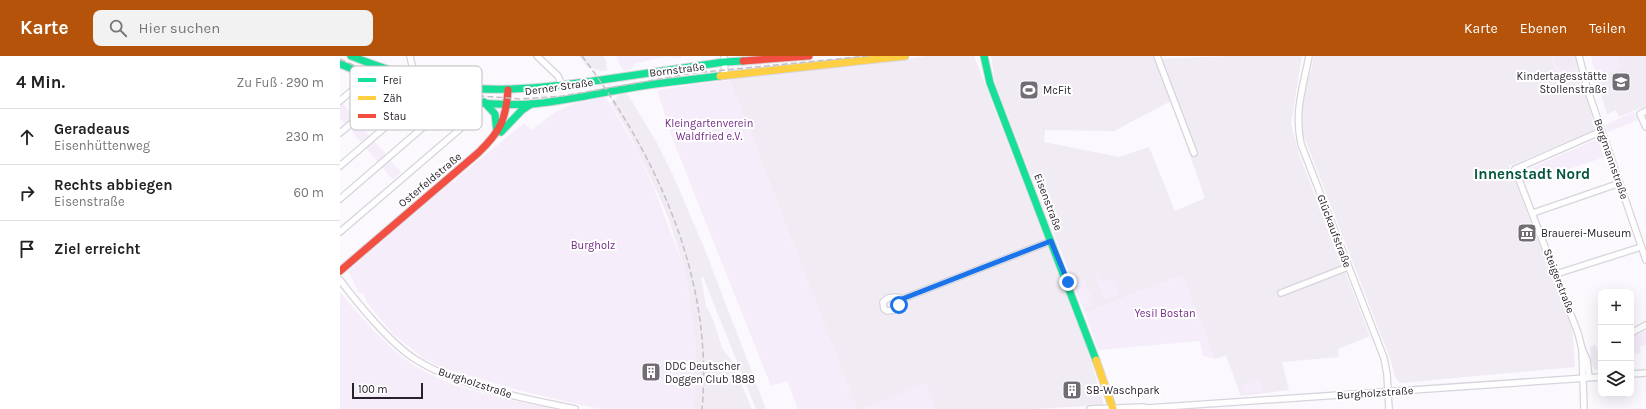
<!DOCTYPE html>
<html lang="de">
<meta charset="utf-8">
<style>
body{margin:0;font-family:Karla,sans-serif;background:#f2f2f2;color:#222}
.controls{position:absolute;right:12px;bottom:12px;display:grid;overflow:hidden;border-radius:8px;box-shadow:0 4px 16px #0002}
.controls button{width:36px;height:36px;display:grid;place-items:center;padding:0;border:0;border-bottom:1px solid #e0e0e0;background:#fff;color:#222;font:20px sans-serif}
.scale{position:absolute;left:12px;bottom:10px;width:71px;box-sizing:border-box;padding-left:4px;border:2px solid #29222c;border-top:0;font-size:11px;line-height:14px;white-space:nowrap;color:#29222c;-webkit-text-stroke:3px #fff;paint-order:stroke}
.stop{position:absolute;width:12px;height:12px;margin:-9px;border:3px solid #1a73e8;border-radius:50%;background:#fff}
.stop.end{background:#1a73e8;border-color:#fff;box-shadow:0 1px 4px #0008}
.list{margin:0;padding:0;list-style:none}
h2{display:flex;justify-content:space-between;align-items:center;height:52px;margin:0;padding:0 16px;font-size:17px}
h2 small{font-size:13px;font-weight:400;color:#767676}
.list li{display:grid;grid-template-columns:26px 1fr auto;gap:12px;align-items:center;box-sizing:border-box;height:56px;padding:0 16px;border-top:1px solid #e0e0e0}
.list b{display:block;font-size:15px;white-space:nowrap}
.list p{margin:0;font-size:13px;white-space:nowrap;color:#767676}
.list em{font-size:13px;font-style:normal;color:#767676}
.icon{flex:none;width:22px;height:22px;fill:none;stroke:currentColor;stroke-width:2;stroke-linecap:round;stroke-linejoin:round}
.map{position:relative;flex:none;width:1306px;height:353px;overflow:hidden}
header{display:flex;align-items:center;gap:24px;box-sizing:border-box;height:56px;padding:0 20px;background:#b45309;color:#fff}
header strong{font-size:19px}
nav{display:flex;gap:22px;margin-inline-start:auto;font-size:14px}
.search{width:280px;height:36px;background:#f2f2f2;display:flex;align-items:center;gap:10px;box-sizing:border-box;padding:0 14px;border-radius:8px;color:#767676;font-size:15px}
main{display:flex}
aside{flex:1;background:#fff}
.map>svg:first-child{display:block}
</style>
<header>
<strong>Karte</strong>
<div class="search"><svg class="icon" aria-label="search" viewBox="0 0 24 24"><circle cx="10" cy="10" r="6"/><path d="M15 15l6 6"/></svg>Hier suchen</div>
<nav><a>Karte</a><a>Ebenen</a><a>Teilen</a></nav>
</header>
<main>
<aside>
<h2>4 Min.<small>Zu Fuß · 290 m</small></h2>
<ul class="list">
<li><svg class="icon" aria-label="ahead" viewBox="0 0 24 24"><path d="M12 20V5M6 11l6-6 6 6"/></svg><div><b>Geradeaus</b><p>Eisenhüttenweg</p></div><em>230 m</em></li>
<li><svg class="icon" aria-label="right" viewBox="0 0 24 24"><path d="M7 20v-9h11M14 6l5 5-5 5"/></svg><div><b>Rechts abbiegen</b><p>Eisenstraße</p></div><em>60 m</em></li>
<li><svg class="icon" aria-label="arrive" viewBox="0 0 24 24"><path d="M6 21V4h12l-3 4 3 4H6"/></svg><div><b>Ziel erreicht</b></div></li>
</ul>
</aside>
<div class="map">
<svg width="1306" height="353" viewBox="0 0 1306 353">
<rect width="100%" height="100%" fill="#fbf9fd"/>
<g fill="#f1ebf4" fill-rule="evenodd">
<path d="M 239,0 L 263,0 L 266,5 L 267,14 L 262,15 L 247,11 Z"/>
<path d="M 586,0 L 634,0 L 747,292 L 764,349 L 694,353 L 517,353 L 390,24 L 402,21 L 535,8 Z"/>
<path d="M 651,0 L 814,0 L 816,3 L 890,0 L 962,0 L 951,68 L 959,98 L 1030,280 L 998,293 L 999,301 L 942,306 L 949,334 L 901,340 L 886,299 L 875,303 L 842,219 L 745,257 L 655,27 ZM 831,45 L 865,142 L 835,155 L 809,91 L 779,101 L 704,86 L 705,74 L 774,75 Z"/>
<path d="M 974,0 L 1235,0 L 1256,74 L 1169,110 L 1230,267 L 1233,280 L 1235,311 L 1060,327 L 1055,321 L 1050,302 L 963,78 L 961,60 L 964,36 L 971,15 Z"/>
<path d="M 1277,0 L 1306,0 L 1306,50 L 1279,61 L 1276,54 L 1267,58 L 1256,21 L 1281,12 Z"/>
<path d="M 281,37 L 288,39 L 316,85 L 333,119 L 365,194 L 426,353 L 416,353 L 363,221 L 361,222 L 366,249 L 374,266 L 382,292 L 391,304 L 412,353 L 354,353 L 356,294 L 354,273 L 344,211 L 329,164 L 319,140 L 291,81 L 271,47 Z"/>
<path d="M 1255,288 L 1258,295 L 1261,293 L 1261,315 L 1254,313 L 1251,306 L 1250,292 Z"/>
</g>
<g fill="#f6edfa">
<path d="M 276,0 L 343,0 C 336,5 331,0 324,1 C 313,2 306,6 296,7 L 290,14 L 283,15 Z"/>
<path d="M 1214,0 C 1216,17 1225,13 1237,13 L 1242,33 L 1237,33 L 1236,30 L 1239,29 L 1236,17 L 1233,17 L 1232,14 L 1215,19 L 1211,1 Z"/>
<path d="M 1251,0 L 1277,0 L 1282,12 L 1256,21 Z"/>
<path d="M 390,24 L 517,353 L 458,353 L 447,325 L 431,330 L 348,122 L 332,81 L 317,34 Z"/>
<path d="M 266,41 L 296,92 L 315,135 L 344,211 L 354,273 L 356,294 L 356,316 L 354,353 L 265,353 L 250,351 L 181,335 L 103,312 L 84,303 L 52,277 L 28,248 L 23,237 L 19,237 L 8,215 L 108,129 L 114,125 L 116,126 L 116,123 L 184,67 L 191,74 L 214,57 L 232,48 Z"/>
<path d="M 2,47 L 16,63 L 7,70 L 0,62 L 0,49 Z"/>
<path d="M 1294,56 L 1298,64 L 1268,76 L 1265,69 Z"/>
<path d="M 18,66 L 32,82 L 23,89 L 10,73 Z"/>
<path d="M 1255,84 L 1259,85 L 1265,101 L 1187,127 L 1182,116 Z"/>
<path d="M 34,85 L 48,100 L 39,108 L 26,92 Z"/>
<path d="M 50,104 L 61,116 L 53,124 L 42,111 Z"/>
<path d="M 757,215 L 762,226 L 774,221 L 780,236 L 778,239 L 764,244 L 754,216 Z"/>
<path d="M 842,219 L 875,303 L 863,300 L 860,285 L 758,294 L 745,257 Z"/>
<path d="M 744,222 L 749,236 L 752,234 L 753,236 L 750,238 L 754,249 L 743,253 L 733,227 Z"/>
<path d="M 0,236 C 18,257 38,281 59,298 C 102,334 161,341 214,353 L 0,353 Z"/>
<path d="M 1306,275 L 1306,289 L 1300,290 L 1301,297 L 1291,298 L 1291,281 Z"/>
<path d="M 919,323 L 924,335 L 904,337 L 902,330 Z"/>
<path d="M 587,327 L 597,353 L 523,353 L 523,352 Z"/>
</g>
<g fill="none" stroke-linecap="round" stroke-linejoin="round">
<defs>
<g id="street">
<path d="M 70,0 L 75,23"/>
<path d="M 197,0 L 218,20 L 222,29"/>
<path d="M 384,0 L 385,19"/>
<path d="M 817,0 L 854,97"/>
<path d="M 969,0 C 963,32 954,55 961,88 L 1044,302 L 1047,318 L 1049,353"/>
<path d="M 1239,0 L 1248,35 L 1306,204"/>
<path d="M 0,45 L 25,23"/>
<path d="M 1306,55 L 1300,58 L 1306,71"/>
<path d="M 0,77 L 51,34"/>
<path d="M 0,110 L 79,42"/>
<path d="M 0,143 L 103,54"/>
<path d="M 1193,157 L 1280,127"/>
<path d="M 0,176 L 120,73"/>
<path d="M 1216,218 L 1301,191"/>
<path d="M 0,224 C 18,248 50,287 75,303 C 119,331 184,342 235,353"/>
<path d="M 941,237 L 1008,211"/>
<path d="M 562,243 L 556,241 L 548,242 L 543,246 L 544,253 L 547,255 L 554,254 L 562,243 L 711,185"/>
<path d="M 1291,277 L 1306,269"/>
<path d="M 1242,293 L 1247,304 L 1249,321"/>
<path d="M 1291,318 L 1306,317"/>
<path d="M 750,353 L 803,351 L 808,352 L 1261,321"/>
<path d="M 1244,353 L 1242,293 L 1238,277 L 1175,113 L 1262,75"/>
</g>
<g id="fast">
<path d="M 11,0 C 46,14 81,25 119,31 C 166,37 214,30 261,24 C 302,18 343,12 384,6 L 403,5"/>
<path d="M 644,0 L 650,27 L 756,304"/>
<path d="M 0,8 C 60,34 125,52 191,48 C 222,46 253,38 284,33 C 315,27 348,24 380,20"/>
<path d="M 144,46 L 155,58 L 157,76"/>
<path d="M 161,76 L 182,54 L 191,48"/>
</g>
<g id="slow">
<path d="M 380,20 L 565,0"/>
<path d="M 756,304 L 773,353"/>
</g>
<g id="jam">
<path d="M 403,5 L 469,0"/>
<path d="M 0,215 L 138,97 C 160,76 166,64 168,34"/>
</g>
</defs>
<use href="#street" stroke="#d8d4db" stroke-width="8"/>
<use href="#fast" stroke="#d8d4db" stroke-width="9"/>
<use href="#slow" stroke="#d8d4db" stroke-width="9"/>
<use href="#jam" stroke="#d8d4db" stroke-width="9"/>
<use href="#street" stroke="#fefeff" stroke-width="5.5"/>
<use href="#fast" stroke="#16e098" stroke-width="7"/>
<use href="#slow" stroke="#ffcf43" stroke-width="7"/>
<use href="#jam" stroke="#f24e42" stroke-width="7"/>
<g stroke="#c2c1c3" stroke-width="1.5" stroke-dasharray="6 3" stroke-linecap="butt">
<path d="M 242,0 C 318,101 374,224 362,353"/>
<path d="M 0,3 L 26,15 L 74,29 L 128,39 L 181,43 L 223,40 L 354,17 L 528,0"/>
</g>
</g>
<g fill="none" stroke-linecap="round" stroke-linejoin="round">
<path stroke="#1a73e8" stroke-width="5" d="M 559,249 L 562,243 L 711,185 L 728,226"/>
</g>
<defs>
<symbol id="school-square" viewBox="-11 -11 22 22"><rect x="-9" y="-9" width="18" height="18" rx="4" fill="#726d75" stroke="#fff"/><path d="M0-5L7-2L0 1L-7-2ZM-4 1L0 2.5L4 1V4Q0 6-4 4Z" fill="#fff"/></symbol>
<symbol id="stadium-square" viewBox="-11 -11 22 22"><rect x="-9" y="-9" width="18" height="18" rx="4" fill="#726d75" stroke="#fff"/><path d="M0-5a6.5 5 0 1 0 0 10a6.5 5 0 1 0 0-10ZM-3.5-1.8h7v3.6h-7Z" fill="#fff"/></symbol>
<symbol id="museum-square" viewBox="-11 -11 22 22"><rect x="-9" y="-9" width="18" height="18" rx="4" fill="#726d75" stroke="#fff"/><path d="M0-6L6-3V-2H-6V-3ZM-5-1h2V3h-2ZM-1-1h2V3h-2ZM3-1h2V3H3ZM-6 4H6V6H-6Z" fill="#fff"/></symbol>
<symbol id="building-square" viewBox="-11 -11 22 22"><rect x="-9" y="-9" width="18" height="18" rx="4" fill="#726d75" stroke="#fff"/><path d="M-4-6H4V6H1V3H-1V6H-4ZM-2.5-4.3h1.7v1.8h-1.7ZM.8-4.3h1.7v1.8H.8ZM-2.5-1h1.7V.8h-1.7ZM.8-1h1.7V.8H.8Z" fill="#fff"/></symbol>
</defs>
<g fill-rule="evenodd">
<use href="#school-square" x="1270" y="15" width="22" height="22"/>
<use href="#stadium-square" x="678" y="23" width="22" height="22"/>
<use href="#museum-square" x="1176" y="166" width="22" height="22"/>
<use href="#building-square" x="300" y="305" width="22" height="22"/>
<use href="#building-square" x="721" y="323" width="22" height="22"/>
</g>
<g text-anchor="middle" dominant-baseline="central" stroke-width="4" stroke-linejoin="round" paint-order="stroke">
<g font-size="11" fill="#29222c" stroke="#fff">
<text transform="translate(337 14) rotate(-7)">Bornstraße</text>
<text transform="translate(219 31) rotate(-8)">Derner Straße</text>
<text transform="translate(1271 103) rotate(71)">Bergmannstraße</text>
<text transform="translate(90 124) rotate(-40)">Osterfeldstraße</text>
<text transform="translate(708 146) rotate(69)">Eisenstraße</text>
<text transform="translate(994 175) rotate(69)">Glückaufstraße</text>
<text transform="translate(1219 225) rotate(69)">Steigerstraße</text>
<text transform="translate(135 327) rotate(18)">Burgholzstraße</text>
<text transform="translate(1035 337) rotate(-4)">Burgholzstraße</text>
</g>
<g font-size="11" fill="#29222c" stroke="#fff" text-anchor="start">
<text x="1267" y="20" text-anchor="end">Kindertagesstätte<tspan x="1267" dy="13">Stollenstraße</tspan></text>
<text x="703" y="34">McFit</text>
<text x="1201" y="177">Brauerei-Museum</text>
<text x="325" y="310">DDC Deutscher<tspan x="325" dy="13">Doggen Club 1888</tspan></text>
<text x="746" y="334">SB-Waschpark</text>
</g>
<g font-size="11" fill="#722b88" stroke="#fff">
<text x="369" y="67">Kleingartenverein<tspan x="369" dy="13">Waldfried e.V.</tspan></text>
<text x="253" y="189">Burgholz</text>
<text x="825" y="257">Yesil Bostan</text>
</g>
<g font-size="15" font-weight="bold" fill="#04553e" stroke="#fff">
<text x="1192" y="118">Innenstadt Nord</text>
</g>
</g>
<rect x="10" y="10" width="132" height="64" rx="6" fill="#fff" stroke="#bfbdc0" stroke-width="1"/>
<rect x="18" y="22" width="18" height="4" fill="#16e098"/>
<rect x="18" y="40" width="18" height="4" fill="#ffcf43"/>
<rect x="18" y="58" width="18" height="4" fill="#f24e42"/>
<g font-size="11" fill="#29222c">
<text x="43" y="28">Frei</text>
<text x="43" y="46">Zäh</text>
<text x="43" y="64">Stau</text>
</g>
</svg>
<div class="controls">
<button>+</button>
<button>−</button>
<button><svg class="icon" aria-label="layers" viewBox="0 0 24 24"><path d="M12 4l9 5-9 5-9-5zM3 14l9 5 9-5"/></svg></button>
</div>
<div class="scale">100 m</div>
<div class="stop" style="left:559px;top:249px"></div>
<div class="stop end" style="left:728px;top:226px"></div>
</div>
</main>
